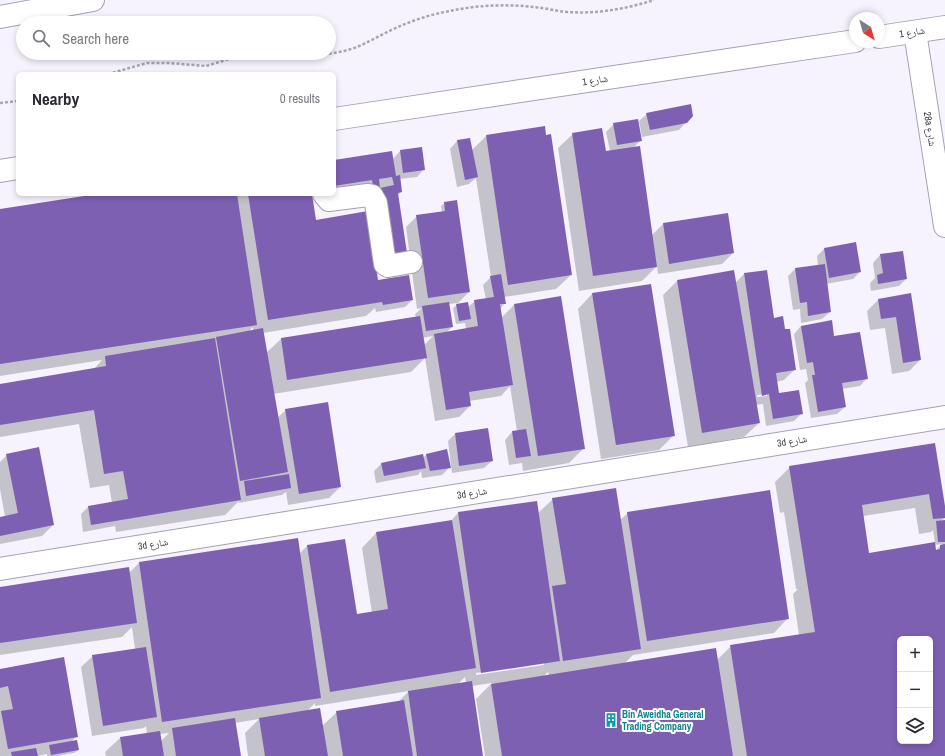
<!DOCTYPE html>
<meta charset="utf-8">
<style>
body{margin:0;font-family:"Archivo Narrow","Noto Naskh Arabic",sans-serif;background:#f2f2f3;color:#2b2b33}
.controls{position:absolute;right:12px;bottom:12px;display:grid;overflow:hidden;border-radius:6px;box-shadow:0 2px 6px #0003}
.controls button{width:36px;height:36px;display:grid;place-items:center;padding:0;border:0;border-bottom:1px solid #e1e1e2;background:#fff;color:#2b2b33;font:20px sans-serif}
.compass{position:absolute;left:849px;top:12px;width:36px;height:36px;border-radius:50%;background:#fff;box-shadow:0 2px 6px #0003;rotate:143deg}
.list{margin:0;padding:0;list-style:none}
h2{display:flex;justify-content:space-between;align-items:center;height:52px;margin:0;padding:0 16px;font-size:17px}
h2 small{font-size:13px;font-weight:400;color:#7c7c81}
.icon{flex:none;width:22px;height:22px;fill:none;stroke:currentColor;stroke-width:2;stroke-linecap:round;stroke-linejoin:round}
.map{position:relative;flex:none;width:945px;height:756px;overflow:hidden}
.search{position:absolute;background:#fff;box-shadow:0 2px 6px #0003;left:16px;top:16px;width:320px;height:44px;display:flex;align-items:center;gap:10px;box-sizing:border-box;padding:0 14px;border-radius:22px;color:#7c7c81;font-size:15px}
.panel{position:absolute;background:#fff;box-shadow:0 2px 6px #0003;left:16px;top:72px;width:320px;height:124px;border-radius:6px}
.map>svg:first-child{display:block}
</style>
<div class="map">
<svg width="945" height="756" viewBox="0 0 945 756">
<rect width="100%" height="100%" fill="#f6f3fe"/>
<g fill="#0003" fill-rule="evenodd">
<path d="M 647,114 L 686,122 L 679,130 L 642,137 L 639,121 Z"/>
<path d="M 614,124 L 641,140 L 633,148 L 652,235 L 663,224 L 733,253 L 722,264 L 658,274 L 657,266 L 642,281 L 579,291 L 558,148 L 573,134 L 605,152 L 610,151 L 606,132 Z"/>
<path d="M 486,136 L 571,275 L 556,289 L 504,297 L 505,303 L 500,309 L 501,318 L 515,304 L 584,448 L 569,463 L 523,471 L 522,463 L 509,465 L 505,440 L 512,432 L 517,431 L 510,386 L 501,396 L 469,401 L 470,406 L 459,417 L 435,421 L 425,358 L 411,372 L 273,394 L 277,418 L 286,410 L 340,487 L 329,498 L 288,505 L 286,492 L 282,495 L 239,503 L 239,501 L 225,515 L 116,532 L 115,526 L 83,532 L 81,514 L 88,507 L 112,503 L 109,485 L 90,488 L 79,424 L 0,437 L 0,385 L 93,370 L 102,360 L 0,376 L 0,210 L 104,194 L 311,194 L 315,221 L 378,281 L 412,300 L 405,307 L 376,312 L 375,308 L 366,316 L 263,333 L 266,353 L 281,339 L 416,317 L 415,314 L 422,308 L 417,309 L 406,227 L 417,216 L 442,212 L 441,206 L 445,203 L 469,292 L 458,303 L 448,304 L 452,327 L 446,333 L 466,329 L 465,323 L 456,324 L 453,308 L 457,305 L 468,307 L 475,301 L 486,299 L 483,285 L 491,277 L 476,178 L 469,184 L 457,187 L 450,149 L 457,141 L 469,139 L 471,151 ZM 253,327 L 253,331 L 248,332 ZM 433,336 L 424,345 L 422,338 Z"/>
<path d="M 400,151 L 424,169 L 417,177 L 399,179 L 401,192 L 397,196 L 374,201 L 334,194 L 334,161 L 392,160 Z"/>
<path d="M 824,249 L 860,272 L 853,279 L 826,284 L 830,312 L 822,319 L 801,323 L 800,309 L 793,310 L 788,276 L 795,269 L 818,266 L 817,256 Z"/>
<path d="M 902,252 L 906,279 L 899,286 L 871,291 L 870,283 L 875,278 L 873,263 L 880,255 Z"/>
<path d="M 744,274 L 773,319 L 784,330 L 795,369 L 784,380 L 776,382 L 778,394 L 801,414 L 794,421 L 766,426 L 763,404 L 756,405 L 759,423 L 744,437 L 688,447 L 663,295 L 677,281 L 735,283 ZM 767,394 L 767,396 L 757,397 L 757,395 Z"/>
<path d="M 650,285 L 674,435 L 659,450 L 601,459 L 578,309 L 592,294 Z"/>
<path d="M 910,295 L 920,360 L 909,371 L 892,374 L 885,328 L 870,330 L 867,311 L 878,300 Z"/>
<path d="M 801,326 L 834,337 L 867,378 L 860,386 L 842,389 L 845,407 L 837,414 L 811,418 L 805,383 L 808,380 L 806,369 L 800,370 L 794,334 Z"/>
<path d="M 455,434 L 492,461 L 484,468 L 452,473 L 448,441 Z"/>
<path d="M 934,444 L 945,513 L 945,518 L 941,521 L 945,521 L 945,756 L 485,756 L 476,699 L 492,683 L 472,686 L 482,756 L 248,756 L 245,733 L 259,719 L 235,723 L 240,756 L 106,756 L 105,752 L 120,738 L 147,734 L 146,726 L 144,728 L 92,736 L 81,667 L 93,656 L 135,649 L 132,627 L 122,637 L 0,655 L 0,588 L 129,573 L 139,563 L 299,554 L 307,546 L 344,540 L 356,615 L 372,613 L 362,548 L 376,533 L 450,522 L 458,513 L 537,514 L 553,499 L 620,520 L 628,513 L 788,618 L 774,633 L 633,655 L 625,663 L 717,660 L 731,646 L 799,635 L 793,594 L 798,589 L 796,589 L 784,512 L 780,513 L 775,482 L 790,467 ZM 915,508 L 919,534 L 931,532 L 933,530 L 935,543 L 868,554 L 863,516 ZM 942,544 L 935,551 L 934,545 ZM 900,639 L 930,639 L 930,741 L 900,741 ZM 544,663 L 544,665 L 476,675 L 476,673 ZM 548,672 L 549,676 L 544,676 ZM 465,677 L 466,683 L 458,684 ZM 409,691 L 398,702 L 337,712 L 322,726 L 306,712 L 315,703 L 315,706 ZM 169,733 L 161,741 L 160,734 Z"/>
<path d="M 427,454 L 450,467 L 442,475 L 422,478 L 421,471 L 418,475 L 376,483 L 374,471 L 381,464 L 422,455 L 423,458 Z"/>
<path d="M 7,455 L 53,525 L 42,536 L 0,544 L 0,518 L 5,517 L 0,489 L 0,462 Z"/>
<path d="M 0,670 L 77,736 L 70,743 L 78,750 L 74,753 L 57,756 L 47,756 L 47,754 L 37,756 L 0,756 Z"/>
</g>
<g fill="#7e60b3" fill-rule="evenodd">
<path d="M 691,104 L 693,116 L 687,123 L 650,130 L 646,113 Z"/>
<path d="M 638,119 L 642,141 L 617,145 L 613,123 Z"/>
<path d="M 545,126 L 546,135 L 551,134 L 572,275 L 508,285 L 486,135 Z"/>
<path d="M 602,128 L 606,151 L 640,146 L 657,267 L 593,276 L 572,133 Z"/>
<path d="M 470,138 L 478,177 L 465,180 L 457,140 Z"/>
<path d="M 422,147 L 425,170 L 403,173 L 400,150 Z"/>
<path d="M 392,151 L 396,176 L 400,175 L 402,192 L 398,193 L 407,253 L 391,256 L 375,195 L 372,180 L 334,186 L 334,160 ZM 392,177 L 394,185 L 380,188 L 379,179 Z"/>
<path d="M 97,194 L 237,194 L 257,325 L 0,364 L 0,209 Z"/>
<path d="M 248,194 L 312,194 L 316,220 L 368,211 L 378,280 L 409,275 L 413,300 L 383,305 L 382,302 L 268,320 Z"/>
<path d="M 457,200 L 470,292 L 428,298 L 416,215 L 445,211 L 444,202 Z"/>
<path d="M 728,213 L 734,253 L 669,264 L 663,223 Z"/>
<path d="M 856,242 L 861,272 L 829,278 L 824,248 Z"/>
<path d="M 903,251 L 907,279 L 878,284 L 877,275 L 883,273 L 880,254 Z"/>
<path d="M 825,264 L 831,312 L 808,316 L 807,302 L 800,303 L 795,268 Z"/>
<path d="M 734,270 L 760,423 L 702,433 L 677,280 Z"/>
<path d="M 767,270 L 774,318 L 783,316 L 785,329 L 790,329 L 796,370 L 776,373 L 779,393 L 799,390 L 803,414 L 773,419 L 769,394 L 762,396 L 744,273 Z"/>
<path d="M 501,274 L 506,304 L 500,304 L 513,385 L 469,392 L 471,406 L 446,410 L 434,334 L 478,326 L 474,300 L 494,297 L 490,276 Z"/>
<path d="M 651,284 L 675,436 L 616,445 L 592,293 Z"/>
<path d="M 911,293 L 921,360 L 903,363 L 896,317 L 881,319 L 878,299 Z"/>
<path d="M 561,296 L 585,449 L 538,456 L 514,304 Z"/>
<path d="M 449,302 L 453,327 L 426,331 L 422,306 Z"/>
<path d="M 468,302 L 471,319 L 459,321 L 456,304 Z"/>
<path d="M 420,316 L 427,358 L 287,380 L 281,338 Z"/>
<path d="M 832,320 L 834,336 L 860,332 L 868,379 L 842,383 L 846,407 L 818,412 L 812,375 L 815,375 L 813,362 L 807,363 L 801,326 Z"/>
<path d="M 263,328 L 288,472 L 240,481 L 216,337 Z"/>
<path d="M 215,338 L 241,500 L 91,525 L 88,506 L 128,499 L 123,471 L 104,474 L 94,410 L 0,425 L 0,384 L 106,366 L 105,356 Z"/>
<path d="M 328,402 L 341,487 L 299,494 L 285,409 Z"/>
<path d="M 488,428 L 493,461 L 459,466 L 455,433 Z"/>
<path d="M 526,429 L 531,456 L 516,458 L 512,431 Z"/>
<path d="M 935,443 L 945,506 L 945,518 L 933,519 L 929,494 L 862,505 L 869,553 L 935,542 L 936,550 L 940,549 L 940,545 L 945,544 L 945,756 L 747,756 L 730,645 L 815,632 L 789,466 ZM 900,639 L 930,639 L 930,741 L 900,741 Z"/>
<path d="M 39,447 L 54,525 L 0,536 L 0,517 L 18,513 L 6,454 Z"/>
<path d="M 447,449 L 451,468 L 430,471 L 426,454 Z"/>
<path d="M 423,454 L 426,468 L 384,476 L 381,463 Z"/>
<path d="M 289,474 L 291,488 L 246,496 L 244,481 Z"/>
<path d="M 616,488 L 641,649 L 563,661 L 552,586 L 566,584 L 552,498 Z"/>
<path d="M 770,490 L 789,619 L 647,641 L 627,512 Z"/>
<path d="M 537,501 L 560,661 L 481,673 L 458,512 Z"/>
<path d="M 452,520 L 476,668 L 330,692 L 307,545 L 345,539 L 357,614 L 388,609 L 376,532 Z"/>
<path d="M 945,520 L 945,542 L 938,542 L 936,521 Z"/>
<path d="M 298,538 L 321,698 L 162,722 L 139,562 Z"/>
<path d="M 129,567 L 137,623 L 0,643 L 0,587 Z"/>
<path d="M 146,647 L 157,717 L 103,726 L 92,655 Z"/>
<path d="M 716,648 L 733,756 L 502,756 L 491,684 Z"/>
<path d="M 64,657 L 78,737 L 8,749 L 1,711 L 13,709 L 8,686 L 0,688 L 0,669 Z"/>
<path d="M 472,681 L 483,756 L 417,756 L 408,691 Z"/>
<path d="M 404,700 L 413,756 L 343,756 L 336,711 Z"/>
<path d="M 320,708 L 328,756 L 265,756 L 259,718 Z"/>
<path d="M 235,718 L 241,756 L 176,756 L 172,728 Z"/>
<path d="M 160,731 L 164,756 L 123,756 L 120,737 Z"/>
<path d="M 77,740 L 79,750 L 51,755 L 49,745 Z"/>
<path d="M 36,748 L 38,756 L 12,756 L 11,752 Z"/>
</g>
<g fill="none" stroke-linecap="round" stroke-linejoin="round">
<defs>
<g id="minor">
<path d="M 915,32 L 945,226"/>
<path d="M 879,37 L 945,27"/>
<path d="M 334,119 L 855,41"/>
<path d="M 0,171 L 18,168"/>
<path d="M 324,194 L 329,200 L 368,195 L 372,196 L 376,203 L 385,264 L 388,266 L 411,262"/>
<path d="M 0,569 L 945,417"/>
</g>
<path id="highway" d="M 0,17 L 93,0"/>
</defs>
<use href="#minor" stroke="#a5a0b1" stroke-width="24"/>
<use href="#highway" stroke="#a5a0b1" stroke-width="24"/>
<g stroke="#a8a6af" stroke-width="2.5" stroke-dasharray="3 2" stroke-linecap="butt">
<path d="M 279,53 C 304,57 332,56 357,47 C 371,41 384,33 398,27 C 414,20 432,14 450,11 C 477,5 507,4 534,7 C 545,8 556,11 567,12 C 597,14 626,9 654,0"/>
<path d="M 108,74 L 147,63 L 169,63 L 206,66 L 249,53"/>
<path d="M 0,103 L 18,101"/>
</g>
<use href="#minor" stroke="#fff" stroke-width="22"/>
<use href="#highway" stroke="#fff" stroke-width="22"/>
</g>
<defs>
<symbol id="building-bare" viewBox="-9 -9 18 18"><path d="M-4-6H4V6H1V3H-1V6H-4ZM-2.5-4.3h1.7v1.8h-1.7ZM.8-4.3h1.7v1.8H.8ZM-2.5-1h1.7V.8h-1.7ZM.8-1h1.7V.8H.8Z" fill="#0f9aa8" stroke="#fff" stroke-width="2.5" paint-order="stroke"/></symbol>
</defs>
<g fill-rule="evenodd">
<use href="#building-bare" x="601" y="710" width="20" height="20"/>
</g>
<g text-anchor="middle" dominant-baseline="central" stroke-width="4" stroke-linejoin="round" paint-order="stroke">
<g font-size="10" fill="#3b3940" stroke="#fff">
<text transform="translate(912 32) rotate(-9)">شارع 1</text>
<text transform="translate(595 80) rotate(-9)">شارع 1</text>
<text transform="translate(930 129) rotate(81)">28a شارع</text>
<text transform="translate(792 441) rotate(-9)">3d شارع</text>
<text transform="translate(472 493) rotate(-9)">3d شارع</text>
<text transform="translate(153 544) rotate(-9)">3d شارع</text>
</g>
<g font-size="10" font-weight="bold" fill="#0d838f" stroke="#fff" text-anchor="start">
<text x="622" y="714">Bin Aweidha General<tspan x="622" dy="12">Trading Company</tspan></text>
</g>
</g>
</svg>
<div class="controls">
<button>+</button>
<button>−</button>
<button><svg class="icon" aria-label="layers" viewBox="0 0 24 24"><path d="M12 4l9 5-9 5-9-5zM3 14l9 5 9-5"/></svg></button>
</div>
<svg class="compass" viewBox="-18 -18 36 36"><path d="M0-13l5 13h-10z" fill="#e53935"/><path d="M0 13l5-13h-10z" fill="#7c7c81"/></svg>
<div class="search"><svg class="icon" aria-label="search" viewBox="0 0 24 24"><circle cx="10" cy="10" r="6"/><path d="M15 15l6 6"/></svg>Search here</div>
<section class="panel">
<h2>Nearby<small>0 results</small></h2>
<ul class="list">
</ul>
</section>
</div>
